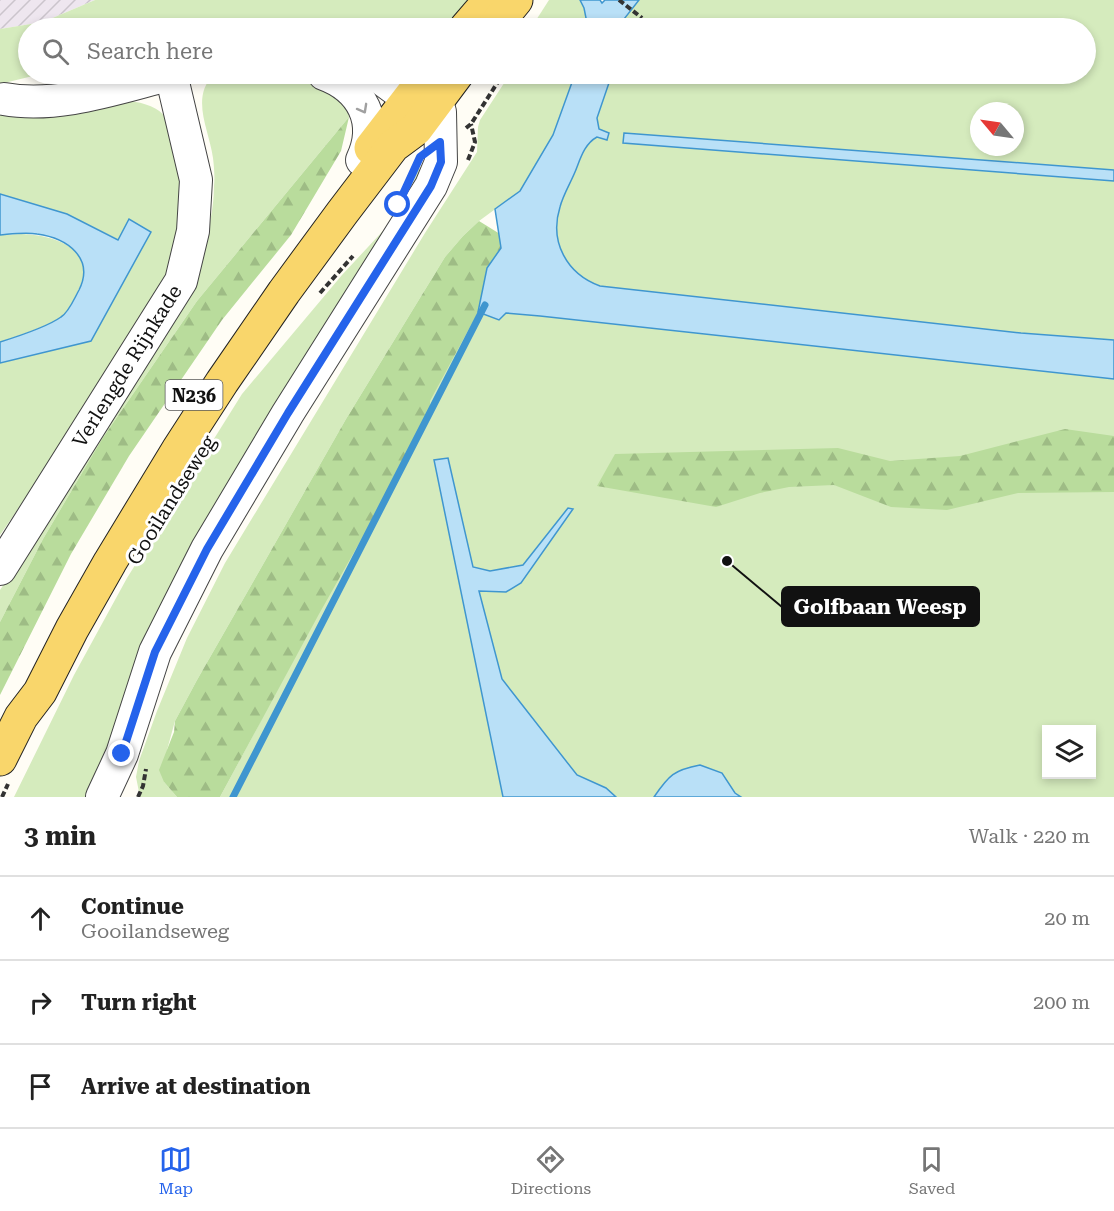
<!DOCTYPE html>
<meta charset="utf-8">
<style>
body{margin:0;font-family:"Roboto Serif",serif;background:#f2f2f2;color:#222}
.controls{position:absolute;right:18px;bottom:18px;display:grid;overflow:hidden;border-radius:0px;box-shadow:0 3px 9px #0003}
.controls button{width:54px;height:54px;display:grid;place-items:center;padding:0;border:0;border-bottom:2px solid #e0e0e0;background:#fff;color:#222;font:30px sans-serif}
.compass{position:absolute;left:970px;top:102px;width:54px;height:54px;border-radius:50%;background:#fff;box-shadow:0 3px 9px #0003;rotate:299deg}
.stop{position:absolute;width:18px;height:18px;margin:-14px;border:4px solid #2563eb;border-radius:50%;background:#fff}
.stop.end{background:#2563eb;border-color:#fff;box-shadow:0 2px 6px #0008}
.list{margin:0;padding:0;list-style:none}
h2{display:flex;justify-content:space-between;align-items:center;height:78px;margin:0;padding:0 24px;font-size:26px}
h2 small{font-size:20px;font-weight:400;color:#767676}
.list li{display:grid;grid-template-columns:39px 1fr auto;gap:18px;align-items:center;box-sizing:border-box;height:84px;padding:0 24px;border-top:2px solid #e0e0e0}
.list b{display:block;font-size:22px;white-space:nowrap}
.list p{margin:0;font-size:20px;white-space:nowrap;color:#767676}
.list em{font-size:20px;font-style:normal;color:#767676}
.icon{flex:none;width:33px;height:33px;fill:none;stroke:currentColor;stroke-width:2;stroke-linecap:round;stroke-linejoin:round}
.map{position:relative;flex:none;width:1114px;height:797px;overflow:hidden}
.search{position:absolute;background:#fff;box-shadow:0 3px 9px #0003;left:18px;right:18px;top:18px;height:66px;display:flex;align-items:center;gap:15px;box-sizing:border-box;padding:0 21px;border-radius:33px;color:#767676;font-size:22px}
.sheet{height:330px;background:#fff}
nav{display:flex;justify-content:space-around;align-items:center;box-sizing:border-box;height:84px;border-top:2px solid #e0e0e0;background:#fff;font-size:16px;color:#767676}
nav a{display:grid;justify-items:center;gap:3px}
nav .on{color:#2563eb}
.map>svg:first-child{display:block}
</style>
<div class="map">
<svg width="1114" height="797" viewBox="0 0 1114 797">
<defs>
<pattern id="industrial-furrows" width="10" height="10" patternUnits="userSpaceOnUse" patternTransform="scale(1.5)"><rect width="10" height="10" fill="#eee6ef"/><path d="M-1 1l2-2M0 10L10 0M9 11l2-2" fill="none" stroke="#cbc4cc"/></pattern>
<pattern id="forest-firs" width="22" height="20" patternUnits="userSpaceOnUse" patternTransform="scale(1.5)"><rect width="22" height="20" fill="#b9dc9c"/><path d="M5 1l3.5 6h-7zM16 11l3.5 6h-7z" fill="#9ebc85"/></pattern>
</defs>
<rect width="100%" height="100%" fill="#fffdf5"/>
<path fill="url(#industrial-furrows)" d="M 0,0 L 95,0 L 43,22 L 0,29 Z"/>
<g fill="#d5ebbd" fill-rule="evenodd">
<path d="M 95,0 L 477,0 L 456,28 L 297,28 C 271,19 241,21 214,28 L 28,28 L 28,74 L 41,74 L 0,84 L 0,29 L 43,22 Z"/>
<path d="M 549,0 L 580,0 L 584,8 L 588,28 L 531,28 Z"/>
<path d="M 639,0 L 1114,0 L 1114,170 L 625,133 L 623,143 L 1114,181 L 1114,340 L 1021,333 L 600,286 C 567,274 549,242 560,207 C 563,195 570,183 575,172 C 580,160 584,144 597,137 L 607,139 L 599,129 L 597,118 L 612,74 L 1086,74 L 1086,28 L 621,28 L 624,19 ZM 979,111 L 1015,111 L 1015,147 L 979,147 Z"/>
<path d="M 214,74 L 303,74 L 329,86 L 348,107 L 349,117 L 197,301 L 102,439 L 43,539 L 0,622 L 0,590 L 22,557 L 201,260 C 207,236 214,211 214,186 C 215,177 214,167 213,158 C 209,129 190,98 214,74 Z"/>
<path d="M 510,74 L 575,74 L 553,135 L 520,191 L 479,221 L 463,236 L 445,257 L 346,419 L 197,680 L 175,721 L 167,750 L 164,782 L 177,797 L 140,797 L 136,777 L 139,761 L 157,711 L 187,638 L 225,563 L 425,233 L 477,152 L 478,127 L 480,120 Z"/>
<path d="M 120,100 C 161,103 174,116 178,156 C 179,169 182,183 182,197 C 182,217 177,240 171,260 C 161,296 136,328 116,359 C 78,419 40,478 0,535 L 0,363 L 91,341 L 119,240 L 67,214 L 2,196 L 0,194 L 0,115 L 37,106 Z"/>
<path d="M 427,159 L 427,174 L 114,734 L 87,797 L 14,797 L 74,675 L 127,578 L 242,394 L 342,275 L 394,219 L 407,198 L 418,170 Z"/>
<path d="M 21,234 C 55,235 99,249 78,291 C 74,299 70,309 64,315 C 57,323 12,338 0,342 L 0,235 Z"/>
<path d="M 469,311 L 504,315 L 506,313 L 540,316 L 1114,379 L 1114,797 L 220,797 L 255,732 ZM 1046,730 L 1092,730 L 1092,774 L 1046,774 Z"/>
</g>
<g fill="url(#forest-firs)">
<path d="M 349,117 L 341,151 L 291,235 L 222,320 L 129,456 L 71,554 L 0,695 L 0,622 L 43,539 L 102,439 L 197,301 Z"/>
<path d="M 479,221 L 500,234 L 501,248 L 487,268 L 478,312 L 430,401 L 430,418 L 319,614 L 220,797 L 177,797 L 164,782 L 159,770 L 174,732 L 175,721 L 197,680 L 346,419 L 445,257 L 463,236 Z"/>
<path d="M 1065,429 L 1114,436 L 1114,492 L 1018,493 L 947,510 L 891,507 L 834,485 L 789,487 L 760,493 L 716,507 L 597,486 L 615,454 L 838,448 L 890,461 L 960,456 Z"/>
</g>
<g fill="#b9e0f7" stroke="#3f96cf" stroke-width="1.5">
<path d="M 580,0 L 600,0 L 602,3 L 605,0 L 639,0 L 624,19 L 621,28 L 588,28 L 584,8 Z"/>
<path d="M 575,74 L 612,74 L 597,118 L 599,129 L 609,133 L 607,140 L 597,137 C 584,144 580,160 575,172 C 570,184 563,195 560,207 C 549,242 567,274 600,286 L 1021,333 L 1114,340 L 1114,379 L 540,316 L 506,313 L 499,320 L 478,312 L 487,268 L 501,248 L 495,209 L 520,191 L 553,135 Z"/>
<path d="M 624,133 L 1114,170 L 1114,181 L 623,143 Z"/>
<path d="M 0,194 L 67,214 L 118,240 L 129,219 L 151,232 L 91,341 L 0,363 L 0,342 C 16,337 47,327 61,317 C 69,312 74,299 79,290 C 95,258 67,238 37,234 C 25,232 12,234 0,235 Z"/>
<path d="M 448,458 L 473,567 L 490,571 L 523,565 L 568,508 L 573,509 L 521,583 L 506,592 L 479,591 L 502,679 L 577,775 L 606,788 L 616,797 L 503,797 L 434,460 Z"/>
<path d="M 700,765 L 722,773 L 735,793 L 741,797 L 654,797 C 669,775 674,770 700,765 Z"/>
</g>
<g fill="none" stroke-linecap="round" stroke-linejoin="round">
<path stroke="#3f96cf" stroke-width="7" d="M 233,797 L 485,305"/>
<defs>
<g id="tertiary">
<path d="M 324,74 C 362,88 380,122 362,160"/>
<path d="M 375,74 L 409,99 L 408,116 L 405,125"/>
<path d="M 4,99 C 59,109 119,87 172,74"/>
<path d="M 0,569 L 181,281 L 193,231 L 196,180 L 171,74"/>
<path d="M 102,797 L 122,754 L 155,652 L 207,549 L 288,413 L 431,186 L 441,162 L 440,112 L 436,101"/>
</g>
<g id="primary">
<path d="M 466,28 L 490,0"/>
<path d="M 493,28 L 516,0"/>
<path d="M 371,148 L 428,74"/>
<path d="M 0,759 L 21,717 L 40,692 L 72,629 L 110,562 L 178,450 L 222,382 L 284,292 L 342,213 L 393,146 L 416,129 L 457,74"/>
</g>
</defs>
<use href="#tertiary" stroke="#444" stroke-width="34"/>
<use href="#primary" stroke="#222" stroke-width="35"/>
<g stroke="#333" stroke-width="4" stroke-dasharray="6 3" stroke-linecap="butt">
<path d="M 619,0 L 642,18"/>
<path d="M 466,128 L 471,124 L 503,74"/>
<path d="M 468,160 L 475,142 L 471,124"/>
<path d="M 320,293 L 353,256"/>
<path d="M 2,797 L 8,784"/>
<path d="M 138,797 L 143,786 L 146,769"/>
</g>
<use href="#tertiary" stroke="#fff" stroke-width="32"/>
<use href="#primary" stroke="#f9d66b" stroke-width="33"/>
</g>
<defs><path id="oneway-chevron" d="M-2-3.5L2.5 0L-2 3.5" fill="none" stroke-width="1.6" stroke-linecap="round" stroke-linejoin="round" transform="scale(1.5)"/></defs>
<use stroke="#a0a0a0" href="#oneway-chevron" transform="translate(363 109) rotate(61)"/>
<g fill="none" stroke-linecap="round" stroke-linejoin="round">
<path stroke="#2563eb" stroke-width="8" d="M 122,754 L 155,652 L 207,549 L 288,413 L 431,186 L 441,162 L 440,142 L 420,157 L 398,205"/>
</g>
<g text-anchor="middle" dominant-baseline="central" stroke-width="6" stroke-linejoin="round" paint-order="stroke">
<rect fill="#fff" stroke="#585858" stroke-width="1.5" x="165.5" y="380" width="57" height="30" rx="4.5"/>
<g font-size="18" font-weight="bold" fill="#111">
<text x="194" y="395">N236</text>
</g>
<g font-size="20" fill="#111" stroke="#fff">
<text transform="translate(127 366) rotate(-58)">Verlengde Rijnkade</text>
<text transform="translate(171 500) rotate(-58)">Gooilandseweg</text>
</g>
</g>
<path fill="none" stroke="#111" stroke-width="2" d="M727 561L782 607"/>
<circle fill="#111" stroke="#fff" stroke-width="2" cx="727" cy="561" r="6"/>
<rect fill="#111" stroke="#111" stroke-width="2" x="782" y="587" width="197" height="39" rx="6"/>
<g font-size="21" text-anchor="middle" font-weight="bold" fill="#fff">
<text x="880" y="614">Golfbaan Weesp</text>
</g>
</svg>
<div class="controls">
<button><svg class="icon" aria-label="layers" viewBox="0 0 24 24"><path d="M12 4l9 5-9 5-9-5zM3 14l9 5 9-5"/></svg></button>
</div>
<svg class="compass" viewBox="-18 -18 36 36"><path d="M0-13l5 13h-10z" fill="#e53935"/><path d="M0 13l5-13h-10z" fill="#767676"/></svg>
<div class="stop" style="left:398px;top:205px"></div>
<div class="stop end" style="left:122px;top:754px"></div>
<div class="search"><svg class="icon" aria-label="search" viewBox="0 0 24 24"><circle cx="10" cy="10" r="6"/><path d="M15 15l6 6"/></svg>Search here</div>
</div>
<section class="sheet">
<h2>3 min<small>Walk · 220 m</small></h2>
<ul class="list">
<li><svg class="icon" aria-label="ahead" viewBox="0 0 24 24"><path d="M12 20V5M6 11l6-6 6 6"/></svg><div><b>Continue</b><p>Gooilandseweg</p></div><em>20 m</em></li>
<li><svg class="icon" aria-label="right" viewBox="0 0 24 24"><path d="M7 20v-9h11M14 6l5 5-5 5"/></svg><div><b>Turn right</b></div><em>200 m</em></li>
<li><svg class="icon" aria-label="arrive" viewBox="0 0 24 24"><path d="M6 21V4h12l-3 4 3 4H6"/></svg><div><b>Arrive at destination</b></div></li>
</ul>
</section>
<nav>
<a class="on"><svg class="icon" aria-label="map" viewBox="0 0 24 24"><path d="M3 6l6-2 6 2 6-2v14l-6 2-6-2-6 2zM9 4v14M15 6v14"/></svg>Map</a>
<a><svg class="icon" aria-label="directions" viewBox="0 0 24 24"><path d="M12 3l9 9-9 9-9-9zM9 14v-3h6M13 9l2 2-2 2"/></svg>Directions</a>
<a><svg class="icon" aria-label="saved" viewBox="0 0 24 24"><path d="M7 4h10v16l-5-4-5 4z"/></svg>Saved</a>
</nav>
